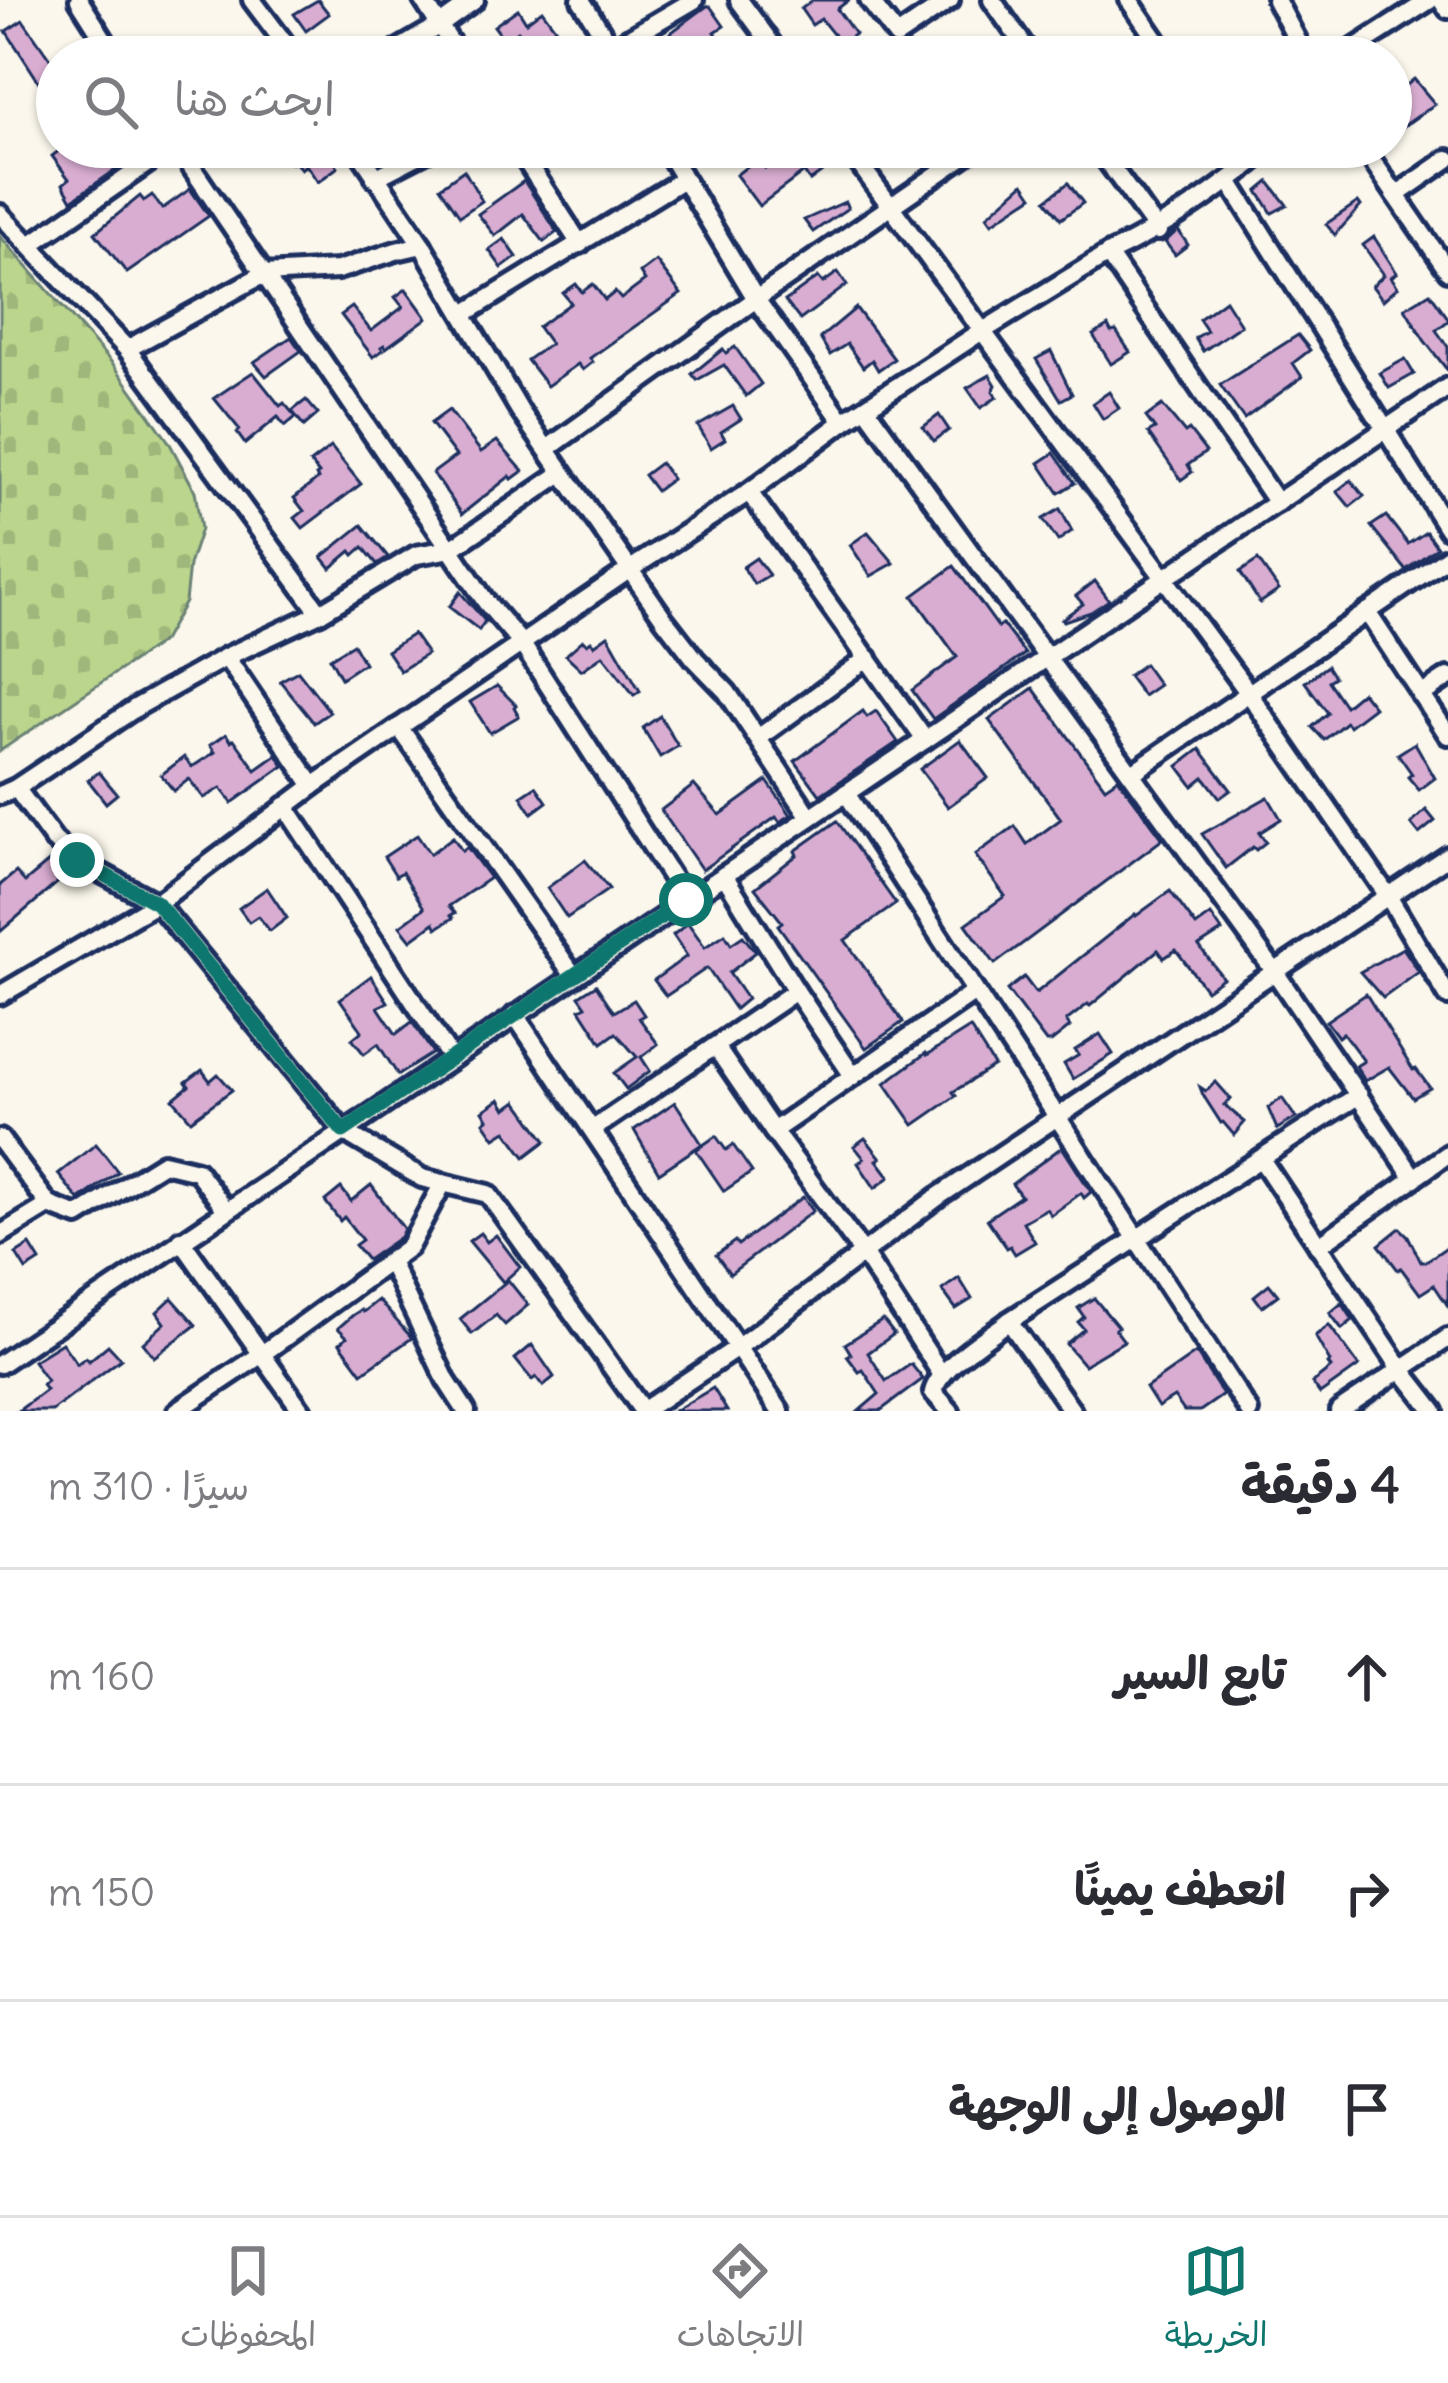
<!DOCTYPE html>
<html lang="ar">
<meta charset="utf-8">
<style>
body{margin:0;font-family:Delius,"Playpen Sans Arabic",sans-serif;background:#f7f7f7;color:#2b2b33;direction:rtl}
.stop{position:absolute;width:36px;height:36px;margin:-27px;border:9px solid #0f766e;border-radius:50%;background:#fff}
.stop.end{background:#0f766e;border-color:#fff;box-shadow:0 3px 12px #0008}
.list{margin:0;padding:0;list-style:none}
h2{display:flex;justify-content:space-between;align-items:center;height:156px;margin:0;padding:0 48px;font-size:51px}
h2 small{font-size:39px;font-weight:400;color:#7c7c81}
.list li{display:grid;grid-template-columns:78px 1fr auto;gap:36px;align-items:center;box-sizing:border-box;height:216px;padding:0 48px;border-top:3px solid #e1e1e2}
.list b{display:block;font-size:45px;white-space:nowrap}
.list em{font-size:39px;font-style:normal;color:#7c7c81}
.icon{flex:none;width:66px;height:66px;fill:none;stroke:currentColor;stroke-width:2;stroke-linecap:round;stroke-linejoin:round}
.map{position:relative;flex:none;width:1448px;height:1411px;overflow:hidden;direction:ltr}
.search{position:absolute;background:#fff;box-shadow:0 3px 9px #0004;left:36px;right:36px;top:36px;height:132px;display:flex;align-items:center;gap:30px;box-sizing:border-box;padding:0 42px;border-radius:66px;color:#7c7c81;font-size:45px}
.sheet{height:804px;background:#fff}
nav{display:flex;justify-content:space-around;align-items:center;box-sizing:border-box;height:168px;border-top:3px solid #e1e1e2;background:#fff;font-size:33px;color:#7c7c81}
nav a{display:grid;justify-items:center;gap:6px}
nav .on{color:#0f766e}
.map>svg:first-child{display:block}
</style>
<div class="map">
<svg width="1448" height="1411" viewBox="0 0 1448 1411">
<defs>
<pattern id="cemetery-stones" width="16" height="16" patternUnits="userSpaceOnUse" patternTransform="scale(3)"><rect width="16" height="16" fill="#bbd58c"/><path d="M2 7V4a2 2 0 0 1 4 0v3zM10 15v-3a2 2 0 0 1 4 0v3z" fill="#a0b77b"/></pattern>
</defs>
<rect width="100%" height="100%" fill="#fbf7ec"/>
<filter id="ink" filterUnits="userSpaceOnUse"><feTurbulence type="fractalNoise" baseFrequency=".00833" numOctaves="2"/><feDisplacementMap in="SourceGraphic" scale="24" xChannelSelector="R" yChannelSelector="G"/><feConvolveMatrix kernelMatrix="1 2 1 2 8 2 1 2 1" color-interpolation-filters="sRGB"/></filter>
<g filter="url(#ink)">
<path fill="url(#cemetery-stones)" stroke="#6b8275" stroke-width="3" d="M 0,236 L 113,364 L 169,442 L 195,491 L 201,529 L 189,565 L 185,602 L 163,641 L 0,751 Z"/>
<g fill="#d9add1" stroke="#1b2f5e" stroke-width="3">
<path d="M 318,0 L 329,14 L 306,31 L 294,14 Z"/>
<path d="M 813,0 L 849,0 L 837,9 L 855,34 L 841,44 L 821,19 L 812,25 L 801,9 Z"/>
<path d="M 707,6 L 710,6 L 724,26 L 715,32 L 732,57 L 662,57 L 654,45 Z"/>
<path d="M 518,9 L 526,22 L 542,10 L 564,40 L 538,56 L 518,31 L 505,41 L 494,26 Z"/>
<path d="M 23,20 L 57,69 L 39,82 L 6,31 Z"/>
<path d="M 1414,79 L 1435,104 L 1391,135 L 1391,98 Z"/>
<path d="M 64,147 L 149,147 L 72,200 L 63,184 L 69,179 L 52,156 Z"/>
<path d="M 279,147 L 323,147 L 338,167 L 318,182 L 306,165 L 301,169 L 294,161 L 291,163 Z"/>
<path d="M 790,149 L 801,164 L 819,153 L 829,167 L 810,181 L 804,172 L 759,206 L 736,175 L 758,158 L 765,168 Z"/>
<path d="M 464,170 L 482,201 L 460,216 L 440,187 Z"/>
<path d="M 524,181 L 557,232 L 544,242 L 523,214 L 495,236 L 478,214 Z"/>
<path d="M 1269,182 L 1287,205 L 1272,213 L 1258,191 Z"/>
<path d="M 1024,183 L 1033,196 L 992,223 L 987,216 Z"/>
<path d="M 1068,183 L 1083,203 L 1061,219 L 1046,200 Z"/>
<path d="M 190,189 L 209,216 L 127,273 L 95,233 L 140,196 L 144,201 L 152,195 L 162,209 Z"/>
<path d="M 845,202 L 848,208 L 813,232 L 804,220 Z"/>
<path d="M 1358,202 L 1361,206 L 1335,235 L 1326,224 Z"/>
<path d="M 1178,230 L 1188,245 L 1175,255 L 1165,242 Z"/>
<path d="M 1374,237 L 1397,273 L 1391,277 L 1398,287 L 1383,300 L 1372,286 L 1384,275 L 1363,245 Z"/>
<path d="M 504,239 L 517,257 L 502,268 L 489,250 Z"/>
<path d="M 656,261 L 681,294 L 590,358 L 593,362 L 583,370 L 578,364 L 547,386 L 527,360 L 550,344 L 538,327 L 571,303 L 563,293 L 576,284 L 582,292 L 593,284 L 605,300 L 615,292 L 621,299 L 645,281 L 640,273 Z"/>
<path d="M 838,272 L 847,285 L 800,320 L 785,301 L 818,277 L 823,283 Z"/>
<path d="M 406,289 L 427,318 L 386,348 L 384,345 L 381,347 L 383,350 L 373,357 L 341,315 L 352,307 L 371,331 L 403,307 L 395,297 Z"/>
<path d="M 1430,293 L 1448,318 L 1448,321 L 1436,330 L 1448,347 L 1448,371 L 1424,340 L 1405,308 Z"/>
<path d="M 1225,300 L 1241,325 L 1203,351 L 1195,338 L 1207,331 L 1199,319 Z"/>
<path d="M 856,308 L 894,359 L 878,370 L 872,360 L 863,367 L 847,344 L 830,355 L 820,338 Z"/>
<path d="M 1108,326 L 1111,332 L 1116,331 L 1130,352 L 1111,364 L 1093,335 Z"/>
<path d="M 1298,335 L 1310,350 L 1293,363 L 1302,377 L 1244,419 L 1220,385 Z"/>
<path d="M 291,337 L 301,351 L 266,376 L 254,362 Z"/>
<path d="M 735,347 L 761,384 L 746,396 L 724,365 L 697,380 L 692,374 L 723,349 L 726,353 Z"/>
<path d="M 1051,351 L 1072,394 L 1061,400 L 1036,359 Z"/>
<path d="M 1405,359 L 1414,374 L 1389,388 L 1380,373 Z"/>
<path d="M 253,372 L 280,406 L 284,403 L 296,417 L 285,426 L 278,417 L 245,444 L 237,433 L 240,430 L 214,398 Z"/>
<path d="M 990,375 L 996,385 L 993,391 L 997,397 L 981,408 L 967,388 Z"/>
<path d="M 1109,392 L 1119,408 L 1103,419 L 1093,403 Z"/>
<path d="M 306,400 L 318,414 L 304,426 L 292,411 Z"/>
<path d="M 1162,405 L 1185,433 L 1189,430 L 1206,452 L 1188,465 L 1192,472 L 1181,480 L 1148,433 L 1155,429 L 1146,417 Z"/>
<path d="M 733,406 L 741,419 L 721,432 L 725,439 L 711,448 L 698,426 Z"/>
<path d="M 449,410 L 481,452 L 497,441 L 523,471 L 512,479 L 510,476 L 462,514 L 433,473 L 456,456 L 431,423 Z"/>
<path d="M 939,415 L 949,430 L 934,441 L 923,427 Z"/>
<path d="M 331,447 L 361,484 L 303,528 L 295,518 L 304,511 L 294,498 L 318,479 L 316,476 L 319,474 L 310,463 Z"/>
<path d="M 1054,453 L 1075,483 L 1059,493 L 1039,463 Z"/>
<path d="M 660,463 L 672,479 L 656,491 L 644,475 Z"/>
<path d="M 1351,480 L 1364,496 L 1350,507 L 1337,491 Z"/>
<path d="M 1060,509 L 1072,531 L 1058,541 L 1043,519 Z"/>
<path d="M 1386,516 L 1408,544 L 1426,532 L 1437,547 L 1406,570 L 1371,526 Z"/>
<path d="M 362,525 L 388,557 L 377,564 L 363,547 L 354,555 L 351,551 L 331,568 L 322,557 Z"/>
<path d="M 868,532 L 894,563 L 871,576 L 850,545 Z"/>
<path d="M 756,558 L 769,575 L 754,584 L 743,567 Z"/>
<path d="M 1258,560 L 1279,590 L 1260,603 L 1240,572 Z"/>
<path d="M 954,566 L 998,627 L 1002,624 L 1025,654 L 933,719 L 912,690 L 957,657 L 913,596 Z"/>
<path d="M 1095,581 L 1109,600 L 1091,612 L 1064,621 L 1062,619 L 1083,604 L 1076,596 Z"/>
<path d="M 460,592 L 485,621 L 479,630 L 449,607 Z"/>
<path d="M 413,634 L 427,654 L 400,671 L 387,651 Z"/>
<path d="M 608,635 L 640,691 L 634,695 L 603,655 L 582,670 L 566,655 L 583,640 L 587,644 L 591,641 L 594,645 Z"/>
<path d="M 353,644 L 364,663 L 341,678 L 330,658 Z"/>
<path d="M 1144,664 L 1159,685 L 1143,696 L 1128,676 Z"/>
<path d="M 1327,666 L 1334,677 L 1328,681 L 1345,706 L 1362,692 L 1374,707 L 1349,726 L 1346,722 L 1324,740 L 1312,727 L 1328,713 L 1305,682 Z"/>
<path d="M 298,671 L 330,712 L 314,723 L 280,681 Z"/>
<path d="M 497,686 L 516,705 L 514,707 L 519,716 L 490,733 L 470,702 Z"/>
<path d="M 1033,688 L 1105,787 L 1118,778 L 1163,839 L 995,964 L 966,924 L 1005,896 L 975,855 L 1015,826 L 1027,844 L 1061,819 L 989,720 Z"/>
<path d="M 863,711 L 867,717 L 876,711 L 898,742 L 820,795 L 795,761 Z"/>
<path d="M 660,716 L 678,746 L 660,757 L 643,728 Z"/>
<path d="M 226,734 L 231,741 L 234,739 L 256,770 L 277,755 L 284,766 L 232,803 L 221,788 L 204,798 L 189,779 L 174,791 L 161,775 L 184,757 L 192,767 L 215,752 L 210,745 Z"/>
<path d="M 960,740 L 988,778 L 948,807 L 920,769 Z"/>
<path d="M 1415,743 L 1435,778 L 1419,790 L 1408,777 L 1412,774 L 1398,754 Z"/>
<path d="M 1200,749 L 1231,790 L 1220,798 L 1204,777 L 1193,786 L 1178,766 Z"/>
<path d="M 99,772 L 117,794 L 106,803 L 88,780 Z"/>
<path d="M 767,781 L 791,815 L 780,822 L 776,817 L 702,870 L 661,810 L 694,785 L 720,815 Z"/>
<path d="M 536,786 L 547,802 L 532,813 L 521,796 Z"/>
<path d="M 1268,797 L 1281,819 L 1259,833 L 1266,842 L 1256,850 L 1253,847 L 1226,868 L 1202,834 Z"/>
<path d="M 1426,810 L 1435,821 L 1419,834 L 1411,824 Z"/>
<path d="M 837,821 L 896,904 L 845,940 L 903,1022 L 866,1048 L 778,925 L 782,922 L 755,888 L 797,855 L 795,851 Z"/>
<path d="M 417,835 L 430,854 L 453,837 L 462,851 L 467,847 L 490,878 L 449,906 L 455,913 L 451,915 L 453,918 L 437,928 L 434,923 L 411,940 L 400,926 L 424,908 L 402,872 L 396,876 L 384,857 Z"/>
<path d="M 585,860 L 609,889 L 567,918 L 547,888 Z"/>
<path d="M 50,861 L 63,878 L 0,932 L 0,885 L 16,872 L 25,882 Z"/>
<path d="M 267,888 L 287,918 L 270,931 L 258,916 L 249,922 L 239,908 Z"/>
<path d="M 1170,891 L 1196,926 L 1211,915 L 1222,931 L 1199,946 L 1223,978 L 1206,990 L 1176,950 L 1164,958 L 1158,950 L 1090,1006 L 1088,1004 L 1066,1021 L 1070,1027 L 1051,1042 L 1046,1042 L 1007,990 L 1024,977 L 1036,993 L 1135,914 L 1136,916 Z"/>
<path d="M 688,923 L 705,947 L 725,934 L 731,944 L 743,936 L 756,952 L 729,973 L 747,999 L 735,1009 L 707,968 L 666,996 L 654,980 L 687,956 L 673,935 Z"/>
<path d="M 1403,948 L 1419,972 L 1383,998 L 1360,972 Z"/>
<path d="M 371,976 L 388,1002 L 378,1007 L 396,1034 L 412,1022 L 433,1053 L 398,1075 L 378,1044 L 364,1054 L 352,1039 L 362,1031 L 340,999 Z"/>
<path d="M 596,985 L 614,1012 L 634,1000 L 644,1015 L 639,1018 L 658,1044 L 641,1057 L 650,1071 L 626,1089 L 614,1073 L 637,1057 L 616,1033 L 602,1043 L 580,1009 L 586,1006 L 579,996 Z"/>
<path d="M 1366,994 L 1413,1070 L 1416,1069 L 1430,1088 L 1413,1098 L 1389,1067 L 1365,1081 L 1356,1066 L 1364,1061 L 1343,1033 L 1338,1037 L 1326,1021 Z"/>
<path d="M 970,1028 L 994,1066 L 953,1092 L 956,1096 L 914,1125 L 885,1083 L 926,1053 L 927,1055 Z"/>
<path d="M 1100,1034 L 1113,1054 L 1073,1079 L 1064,1064 L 1079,1055 L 1075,1050 Z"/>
<path d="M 202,1070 L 210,1081 L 218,1074 L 232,1090 L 191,1120 L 173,1099 L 189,1086 L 186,1082 Z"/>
<path d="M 1216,1082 L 1231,1099 L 1224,1105 L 1245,1122 L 1234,1135 L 1223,1122 L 1221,1123 L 1203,1095 L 1200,1087 L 1206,1091 Z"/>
<path d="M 1282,1098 L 1296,1118 L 1277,1129 L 1268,1108 Z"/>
<path d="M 500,1099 L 506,1109 L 517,1101 L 546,1141 L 525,1157 L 506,1131 L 495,1138 L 484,1122 L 488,1119 L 483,1111 Z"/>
<path d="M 675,1102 L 702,1144 L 659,1173 L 634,1130 Z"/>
<path d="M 716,1136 L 726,1150 L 733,1145 L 752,1172 L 724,1191 L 696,1150 Z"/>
<path d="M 865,1138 L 881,1158 L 877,1160 L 890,1177 L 875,1188 L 858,1163 L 864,1158 L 854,1146 Z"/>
<path d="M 96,1144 L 118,1172 L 79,1200 L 58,1174 Z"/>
<path d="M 1062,1147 L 1091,1192 L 1084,1198 L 1081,1193 L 1051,1215 L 1046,1209 L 1023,1222 L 1035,1242 L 1015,1254 L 1010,1246 L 1007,1248 L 987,1219 L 1021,1196 L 1012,1184 Z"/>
<path d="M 371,1185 L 404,1229 L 400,1237 L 367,1260 L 355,1245 L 362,1240 L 344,1217 L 340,1221 L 325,1201 L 341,1188 L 351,1201 Z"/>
<path d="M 803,1197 L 813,1211 L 730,1274 L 716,1255 L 735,1241 L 738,1245 Z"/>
<path d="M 1400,1228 L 1408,1236 L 1421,1262 L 1425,1262 L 1448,1246 L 1448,1306 L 1434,1285 L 1420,1294 L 1401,1268 L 1398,1270 L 1379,1245 Z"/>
<path d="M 480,1233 L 487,1242 L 496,1235 L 520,1267 L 503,1282 L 469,1241 Z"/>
<path d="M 30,1245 L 40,1261 L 26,1270 L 16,1254 Z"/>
<path d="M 959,1278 L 972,1299 L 956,1309 L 942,1290 Z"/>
<path d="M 508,1280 L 528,1305 L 505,1325 L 496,1315 L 472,1334 L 460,1319 Z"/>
<path d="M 1269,1284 L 1278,1295 L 1262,1307 L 1254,1296 Z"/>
<path d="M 172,1298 L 196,1325 L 154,1357 L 143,1343 L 165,1323 L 157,1312 Z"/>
<path d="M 1094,1298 L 1118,1327 L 1115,1329 L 1124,1341 L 1084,1365 L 1066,1344 L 1084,1329 L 1078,1322 L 1084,1317 L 1078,1308 Z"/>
<path d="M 378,1300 L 412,1338 L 362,1373 L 340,1343 L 347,1337 L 338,1328 L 353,1315 L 361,1310 L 363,1312 Z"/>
<path d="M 1342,1303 L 1353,1320 L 1342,1329 L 1330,1313 Z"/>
<path d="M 883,1320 L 894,1334 L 868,1353 L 886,1381 L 911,1364 L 923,1379 L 880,1411 L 859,1411 L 879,1394 L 863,1370 L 859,1372 L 847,1356 L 851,1354 L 845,1344 Z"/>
<path d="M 1329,1325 L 1359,1366 L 1320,1394 L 1312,1383 L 1331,1368 L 1328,1364 L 1330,1362 L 1315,1336 Z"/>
<path d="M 62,1343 L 77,1364 L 86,1357 L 89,1361 L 108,1345 L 121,1359 L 52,1411 L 18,1411 L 46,1390 L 42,1385 L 47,1381 L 33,1361 Z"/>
<path d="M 532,1345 L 554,1377 L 543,1386 L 536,1377 L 532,1380 L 515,1359 Z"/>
<path d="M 1196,1353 L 1223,1395 L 1200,1411 L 1184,1411 L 1174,1397 L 1158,1407 L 1146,1388 Z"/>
<path d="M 713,1388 L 727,1411 L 674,1411 Z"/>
</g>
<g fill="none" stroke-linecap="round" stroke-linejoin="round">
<defs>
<g id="minor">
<path d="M 79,0 L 115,57"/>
<path d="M 252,0 L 295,57"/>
<path d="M 423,0 L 460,57"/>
<path d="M 581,0 L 616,55"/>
<path d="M 739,0 L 781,57"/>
<path d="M 869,0 L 897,36 L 950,0"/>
<path d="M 992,0 L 1032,57"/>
<path d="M 1129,0 L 1168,57"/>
<path d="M 1276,0 L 1306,57"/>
<path d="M 1442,0 L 1448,9"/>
<path d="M 385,57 L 440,25 L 475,0"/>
<path d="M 597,57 L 694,0"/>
<path d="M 1341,57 L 1430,0"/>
<path d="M 171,147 L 186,159 L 486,602 L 522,644 L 686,900"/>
<path d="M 356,147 L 422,245 L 520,411 L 664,619 L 695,659 L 727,692 L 810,817"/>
<path d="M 517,147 L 580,244"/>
<path d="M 665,147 L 756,299 L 843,422"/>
<path d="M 847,147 L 1248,692 L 1388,896 L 1448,996"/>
<path d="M 1097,147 L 1158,231"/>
<path d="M 1228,147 L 1243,170"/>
<path d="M 1363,147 L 1448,271"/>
<path d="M 375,178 L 435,147"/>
<path d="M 1229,181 L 1448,529"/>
<path d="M 1396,195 L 1448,159"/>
<path d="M 0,214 L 127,349 L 320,613"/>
<path d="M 30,245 L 171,147"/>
<path d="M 1108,254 C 1169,225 1219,190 1271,147"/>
<path d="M 464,314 L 682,180"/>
<path d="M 127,349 L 264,274 L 338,270 L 396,251 L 422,245"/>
<path d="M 866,408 L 1275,972 L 1414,1178"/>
<path d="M 547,449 L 756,299 L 977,147"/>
<path d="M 749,492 L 925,740"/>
<path d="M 1367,612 L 1448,735"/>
<path d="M 226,657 L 313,786"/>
<path d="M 1421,695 L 1448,677"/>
<path d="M 399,727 L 574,976"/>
<path d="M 758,738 L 868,658"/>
<path d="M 1132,773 L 1448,557"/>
<path d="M 16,788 L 54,840 L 77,860 L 157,903 L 343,1131 L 422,1178 L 488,1194 L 643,1411"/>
<path d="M 846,793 L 1249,1411"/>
<path d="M 0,795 L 16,788 L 137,707 L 226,657 L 320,613 L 416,555 L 451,549 L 562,473"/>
<path d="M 285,806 L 451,1058"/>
<path d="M 724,875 L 796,991 L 853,1076"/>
<path d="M 0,995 L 157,903 L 313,786 L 629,570 L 749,492 L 843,422 L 973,337 L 1108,254 L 1277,503"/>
<path d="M 515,1015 L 780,1411"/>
<path d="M 715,1046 L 773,1131 L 863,1253 L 942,1375"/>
<path d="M 593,1129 L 796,991"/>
<path d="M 773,1131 L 975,992"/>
<path d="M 0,1139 L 49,1205"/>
<path d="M 1261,1159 L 1402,1370 L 1434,1411"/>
<path d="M 0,1235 L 49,1205 L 78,1216 L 163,1163 L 197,1171 L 226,1210"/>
<path d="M 181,1240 L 302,1411"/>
<path d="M 1318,1246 L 1448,1154"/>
<path d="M 390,1262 L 446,1380 L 466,1411"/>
<path d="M 1009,1321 L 1072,1411"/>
<path d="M 0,1364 L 1448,387"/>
<path d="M 177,1411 L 262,1354 L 409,1247 L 443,1183"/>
<path d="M 643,1411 L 737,1348 L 939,1196 L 1448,856"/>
<path d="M 950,1411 L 933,1392 C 940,1366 987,1338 1009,1321 L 1359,1095"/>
<path d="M 1339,1411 L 1448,1338"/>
</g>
</defs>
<use href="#minor" stroke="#1b2f5e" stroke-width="26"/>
<use href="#minor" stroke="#fbf7ec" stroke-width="16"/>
</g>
</g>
<g fill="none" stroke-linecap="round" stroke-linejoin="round" filter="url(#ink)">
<path stroke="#0f766e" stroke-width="15" d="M 77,860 L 157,903 L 343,1131 L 686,900"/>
</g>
</svg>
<div class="stop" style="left:686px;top:900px"></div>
<div class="stop end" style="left:77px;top:860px"></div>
<div class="search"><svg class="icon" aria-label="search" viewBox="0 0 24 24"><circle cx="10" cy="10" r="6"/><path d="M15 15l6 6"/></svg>ابحث هنا</div>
</div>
<section class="sheet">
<h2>4 دقيقة<small>سيرًا · 310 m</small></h2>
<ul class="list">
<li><svg class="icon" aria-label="ahead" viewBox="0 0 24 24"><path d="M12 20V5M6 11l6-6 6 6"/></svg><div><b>تابع السير</b></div><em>160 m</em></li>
<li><svg class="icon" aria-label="right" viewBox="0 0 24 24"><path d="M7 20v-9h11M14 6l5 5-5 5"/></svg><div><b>انعطف يمينًا</b></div><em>150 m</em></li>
<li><svg class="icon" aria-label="arrive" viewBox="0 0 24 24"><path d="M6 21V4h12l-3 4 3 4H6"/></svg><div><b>الوصول إلى الوجهة</b></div></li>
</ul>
</section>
<nav>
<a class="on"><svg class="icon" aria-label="map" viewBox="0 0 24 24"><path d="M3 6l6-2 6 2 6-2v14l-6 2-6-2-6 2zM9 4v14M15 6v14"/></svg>الخريطة</a>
<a><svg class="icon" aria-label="directions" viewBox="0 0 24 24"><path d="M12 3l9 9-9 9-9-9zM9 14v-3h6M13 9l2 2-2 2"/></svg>الاتجاهات</a>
<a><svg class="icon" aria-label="saved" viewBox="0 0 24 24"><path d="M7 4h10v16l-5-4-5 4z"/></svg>المحفوظات</a>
</nav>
